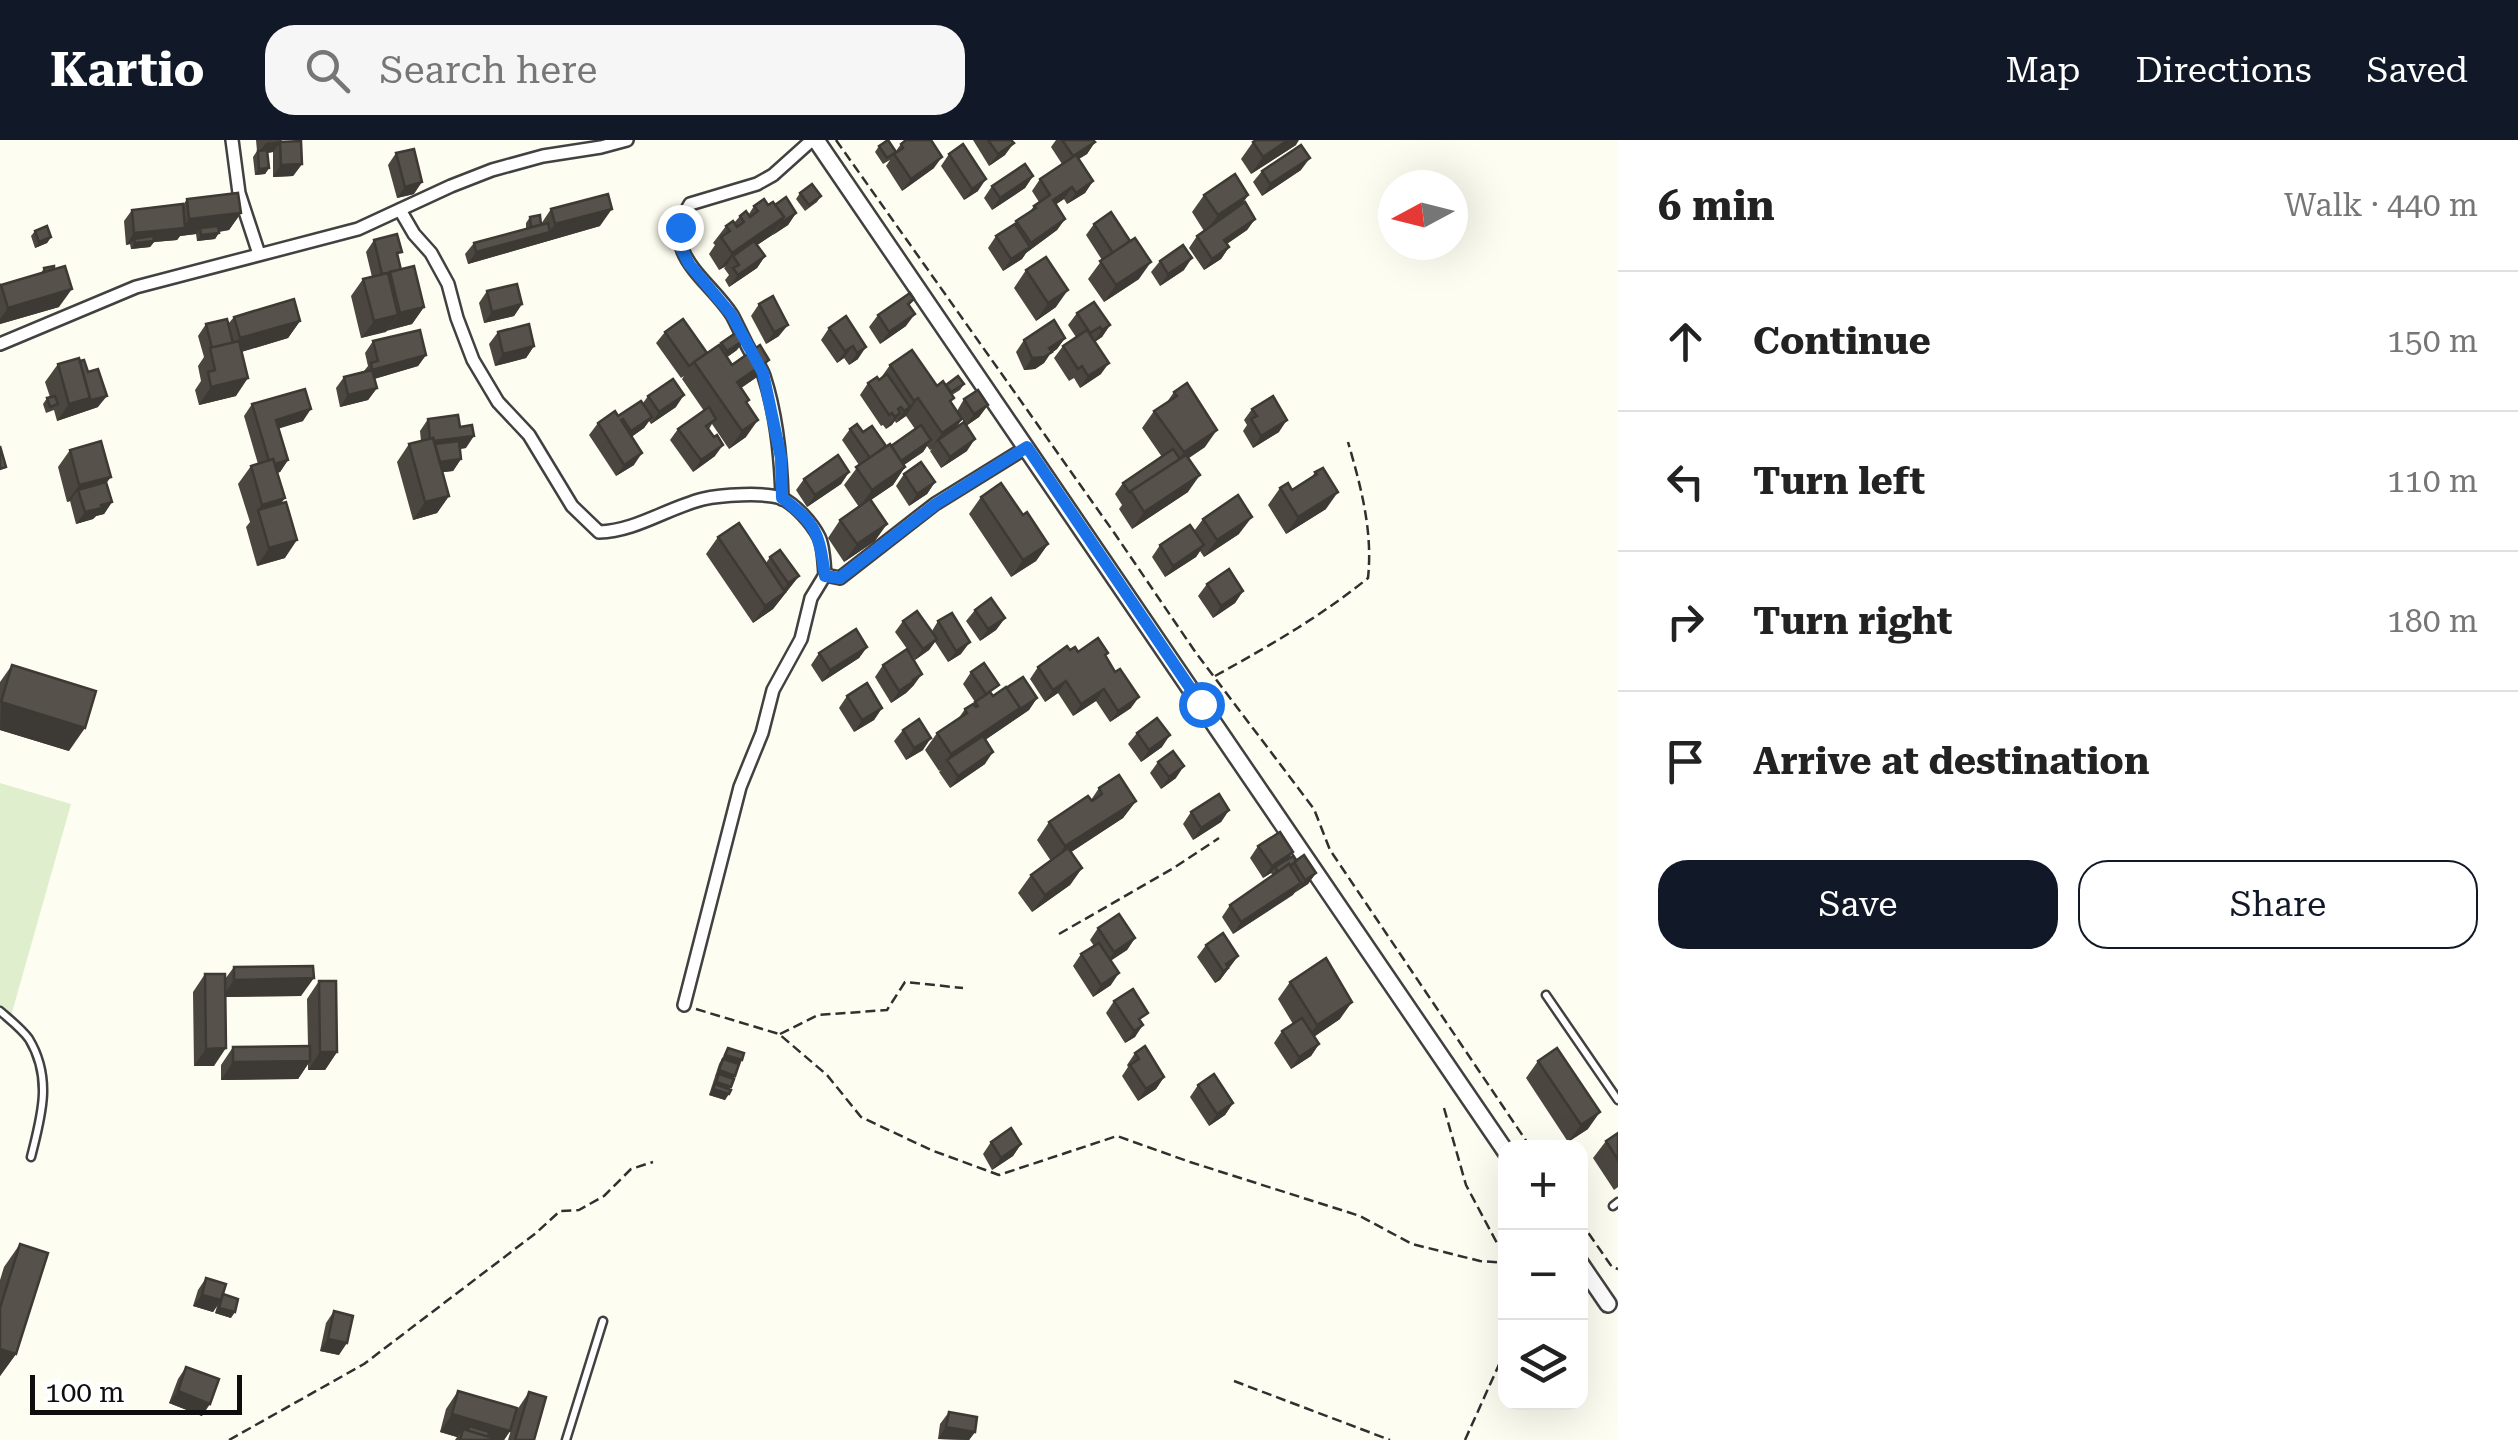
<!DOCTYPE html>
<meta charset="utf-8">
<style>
body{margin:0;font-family:"Roboto Serif",serif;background:#f6f6f6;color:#222}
.controls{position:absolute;right:30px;bottom:30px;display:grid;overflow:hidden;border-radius:20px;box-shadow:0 10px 40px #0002}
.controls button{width:90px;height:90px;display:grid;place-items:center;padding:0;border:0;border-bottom:2px solid #e0e0e0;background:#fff;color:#222;font:50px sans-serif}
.compass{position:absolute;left:1378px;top:30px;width:90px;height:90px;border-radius:50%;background:#fff;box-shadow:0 10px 40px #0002;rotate:263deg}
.scale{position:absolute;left:30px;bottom:25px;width:212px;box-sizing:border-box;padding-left:10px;border:5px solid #0e0e0e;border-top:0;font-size:28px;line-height:35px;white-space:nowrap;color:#0e0e0e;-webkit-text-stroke:8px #fff;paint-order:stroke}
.stop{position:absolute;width:30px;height:30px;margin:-22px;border:8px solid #1a73e8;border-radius:50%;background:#fff}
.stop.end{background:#1a73e8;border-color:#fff;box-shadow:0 2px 10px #0008}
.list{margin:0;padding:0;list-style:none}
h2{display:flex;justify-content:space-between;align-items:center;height:130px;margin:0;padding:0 40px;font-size:42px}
h2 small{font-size:32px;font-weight:400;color:#767676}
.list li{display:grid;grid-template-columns:65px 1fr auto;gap:30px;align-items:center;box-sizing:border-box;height:140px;padding:0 40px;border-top:2px solid #e0e0e0}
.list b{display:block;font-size:38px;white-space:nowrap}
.list em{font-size:32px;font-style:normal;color:#767676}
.actions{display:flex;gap:20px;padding:30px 40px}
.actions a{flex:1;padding:22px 0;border:2px solid #111827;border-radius:30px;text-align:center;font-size:35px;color:#111827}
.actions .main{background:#111827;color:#fff}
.icon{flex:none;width:55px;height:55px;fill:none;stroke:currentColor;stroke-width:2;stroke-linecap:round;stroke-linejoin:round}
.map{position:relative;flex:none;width:1618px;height:1300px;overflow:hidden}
header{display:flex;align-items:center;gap:60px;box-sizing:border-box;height:140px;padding:0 50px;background:#111827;color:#fff}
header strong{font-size:48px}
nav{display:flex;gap:55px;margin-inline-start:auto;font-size:35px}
.search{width:700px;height:90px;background:#f6f6f6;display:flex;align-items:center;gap:25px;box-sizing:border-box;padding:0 35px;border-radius:30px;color:#767676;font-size:38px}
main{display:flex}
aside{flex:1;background:#fff}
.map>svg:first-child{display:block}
</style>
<header>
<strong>Kartio</strong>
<div class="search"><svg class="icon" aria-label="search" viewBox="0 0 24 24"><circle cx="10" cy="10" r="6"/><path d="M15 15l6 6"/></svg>Search here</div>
<nav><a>Map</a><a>Directions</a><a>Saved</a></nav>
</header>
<main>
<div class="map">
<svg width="1618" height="1300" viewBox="0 0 1618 1300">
<rect width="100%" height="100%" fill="#fefdf1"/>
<path fill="#dfefcd" d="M 0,643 L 71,664 L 11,876 L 0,873 Z"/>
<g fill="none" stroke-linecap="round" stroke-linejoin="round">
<defs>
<g id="service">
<path d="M 1546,855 L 1618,960"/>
<path d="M 0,871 C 9,879 22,889 29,899 C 53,939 41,977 31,1017"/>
<path d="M 1613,1066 L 1618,1062"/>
<path d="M 566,1300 L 603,1181"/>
</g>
<g id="minor">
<path d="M 232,0 L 239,53 L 259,114"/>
<path d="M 400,70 L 414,94 L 431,113 L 448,144 L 457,178 L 473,220 L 498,262 L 529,295 L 572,366 L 599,392 C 636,391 667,368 703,359 C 720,355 764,352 781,358 C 795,364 812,383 819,397 C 824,407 824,424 825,435 L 811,458 L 801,499 L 773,550 L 762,593 L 740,647 L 684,865"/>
<path d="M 0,204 L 136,147 L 358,89 L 451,46 L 492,30 L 543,16 L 601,7 L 627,0"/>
<path d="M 782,359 C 781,318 777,276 764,236 C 761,227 754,218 749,209 C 743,198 738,186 732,175 C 708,138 658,113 690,64 L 757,44 L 773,35 L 812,0"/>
<path d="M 825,435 L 840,438 L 935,364 L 1027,307"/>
</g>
<g id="tertiary">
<path d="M 816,0 L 1506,1012"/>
<path d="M 1580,1123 L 1608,1164"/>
</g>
</defs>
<use href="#service" stroke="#414141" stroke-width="11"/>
<use href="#minor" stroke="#414141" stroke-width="16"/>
<use href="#tertiary" stroke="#414141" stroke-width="20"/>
<g stroke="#303030" stroke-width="2.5" stroke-dasharray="10 5" stroke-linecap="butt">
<path d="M 836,0 L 1115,394 L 1196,513 L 1314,669 L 1330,710 L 1531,1008"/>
<path d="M 1215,536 C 1269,506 1320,477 1368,438 C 1373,391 1361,347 1348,302"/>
<path d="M 1059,794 L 1172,729 L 1219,698"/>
<path d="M 696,869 L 779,894 L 827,935 L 861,977 L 931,1010 L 999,1035 L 1117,996 L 1190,1022 L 1360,1076 L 1412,1104 L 1480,1121 L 1506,1123"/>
<path d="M 780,894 L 818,875 L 887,870 L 905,842 L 963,848"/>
<path d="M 1444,968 L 1466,1045 L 1506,1120"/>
<path d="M 1580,1081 L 1612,1127 L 1618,1129"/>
<path d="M 1506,1154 L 1506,1173"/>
<path d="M 1234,1241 L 1390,1300"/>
<path d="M 229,1300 L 364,1224 L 536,1093 L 560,1071 L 579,1070 L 604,1056 L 631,1029 L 653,1022"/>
<path d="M 1465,1300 L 1506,1209"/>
</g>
<use href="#service" stroke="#fff" stroke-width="6"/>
<use href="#minor" stroke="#fff" stroke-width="11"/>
<use href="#tertiary" stroke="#fff" stroke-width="15"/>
</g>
<g fill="#4b4640">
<path d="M 256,0 L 282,0 L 281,2 L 302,24 L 293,36 L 273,37 L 273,12 L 268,13 L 269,28 L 265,34 L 255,35 L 253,17 L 257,11 Z"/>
<path d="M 973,0 L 1011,0 L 1005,15 L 989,26 Z"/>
<path d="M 1056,0 L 1093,0 L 1095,2 L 1087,14 L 1078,19 L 1093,41 L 1085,53 L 1067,64 L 1064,59 L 1056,64 L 1065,79 L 1057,90 L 1026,113 L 1022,119 L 1003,131 L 988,108 L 996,96 L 1029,73 L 1034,66 L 1039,62 L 1032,51 L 1040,39 L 1062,24 L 1051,7 Z"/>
<path d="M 1253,2 L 1296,5 L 1251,34 L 1241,19 Z"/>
<path d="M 901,4 L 934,28 L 902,51 L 886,26 L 890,20 L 883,24 L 875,12 L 879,6 L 896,11 Z"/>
<path d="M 396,13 L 414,54 L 397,58 L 388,25 Z"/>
<path d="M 949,14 L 978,51 L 964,60 L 941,26 Z"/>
<path d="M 1301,30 L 1262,56 L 1253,42 L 1262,31 Z"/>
<path d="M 1033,36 L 1025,48 L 992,70 L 984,58 L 992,46 Z"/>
<path d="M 800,53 L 821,56 L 817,62 L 805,71 L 796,59 Z"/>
<path d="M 1204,55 L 1248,55 L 1242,65 L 1255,79 L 1247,90 L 1227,104 L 1229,107 L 1221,119 L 1204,130 L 1189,108 L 1197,96 L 1204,91 L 1192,72 Z"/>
<path d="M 187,59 L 241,73 L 229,90 L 219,92 L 215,99 L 197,101 L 196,94 L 180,96 L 177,100 L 154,102 L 150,107 L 131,109 L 130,104 L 126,105 L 124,81 L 132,70 L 183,65 Z"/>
<path d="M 775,65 L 796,73 L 788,85 L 757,105 L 765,116 L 757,128 L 729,147 L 725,140 L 729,135 L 724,128 L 726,126 L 719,130 L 709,114 L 715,105 L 713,103 L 726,86 L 734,83 L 740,76 L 749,74 L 754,66 Z"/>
<path d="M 551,69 L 600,86 L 468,124 L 465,114 L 474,103 L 526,89 L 526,83 L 530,77 L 541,84 Z"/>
<path d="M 1094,84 L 1139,139 L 1104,162 L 1088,139 L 1102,120 L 1086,95 Z"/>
<path d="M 35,91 L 51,97 L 47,103 L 35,108 L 31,96 Z"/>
<path d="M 374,100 L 398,117 L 401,130 L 424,167 L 412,184 L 361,198 L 351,156 L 363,139 L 372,137 L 366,112 Z"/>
<path d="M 1160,121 L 1184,130 L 1160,146 L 1151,132 Z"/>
<path d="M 44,128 L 59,167 L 0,184 L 0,143 L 2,145 L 41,133 Z"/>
<path d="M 1026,130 L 1056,167 L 1036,181 L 1014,148 Z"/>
<path d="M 487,151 L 522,164 L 514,176 L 484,183 L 479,163 Z"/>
<path d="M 914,159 L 909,166 L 906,186 L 880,204 L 869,187 L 878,175 Z"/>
<path d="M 759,164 L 779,196 L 766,204 L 751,176 Z"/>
<path d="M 1077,173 L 1110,185 L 1102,197 L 1095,202 L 1101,234 L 1080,248 L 1074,238 L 1069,241 L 1054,218 L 1063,206 L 1076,197 L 1068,185 Z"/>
<path d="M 846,176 L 858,219 L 849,225 L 844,218 L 837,223 L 821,200 L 829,188 Z"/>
<path d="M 234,177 L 300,181 L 288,198 L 241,212 L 236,256 L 199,265 L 195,250 L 201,241 L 198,226 L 204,217 L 198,196 L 206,184 L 228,184 Z"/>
<path d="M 498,192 L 534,206 L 526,218 L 495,226 L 489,204 Z"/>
<path d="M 665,192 L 707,213 L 719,206 L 721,203 L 737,210 L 727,217 L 732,225 L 757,237 L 741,248 L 749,260 L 747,263 L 746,297 L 729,309 L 712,284 L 709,289 L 715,316 L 693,332 L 670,300 L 678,289 L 704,271 L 682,239 L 684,236 L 681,238 L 656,203 Z"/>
<path d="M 1065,198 L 1057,209 L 1050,214 L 1044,223 L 1035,229 L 1024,230 L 1016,212 L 1024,200 Z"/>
<path d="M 373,201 L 426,215 L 418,226 L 374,239 L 377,248 L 368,260 L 340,267 L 336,248 L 344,237 L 364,231 L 368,226 L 365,213 Z"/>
<path d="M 58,224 L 98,267 L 57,281 L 54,270 L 46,273 L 43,264 L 47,258 L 50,257 L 45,242 Z"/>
<path d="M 890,225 L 937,246 L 964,244 L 960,250 L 952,255 L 951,263 L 957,271 L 964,259 L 988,265 L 979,277 L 966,286 L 962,279 L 956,288 L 967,311 L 941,328 L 930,311 L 932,309 L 930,310 L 927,306 L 923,312 L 904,325 L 905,327 L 893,345 L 871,360 L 875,401 L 844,422 L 828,398 L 840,380 L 859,367 L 844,345 L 859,325 L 842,300 L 850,289 L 863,292 L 886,306 L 891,306 L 915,289 L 906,276 L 896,283 L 895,281 L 886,289 L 883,285 L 881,286 L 860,255 L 868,243 L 880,239 Z"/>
<path d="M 1174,252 L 1205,307 L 1189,318 L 1188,352 L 1132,389 L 1119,369 L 1122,365 L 1115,354 L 1123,343 L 1162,317 L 1142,288 L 1154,271 L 1167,262 Z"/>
<path d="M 648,256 L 676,267 L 651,284 L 649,281 L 644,288 L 631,297 L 634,325 L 616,336 L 589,295 L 598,283 L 618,276 L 643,263 Z"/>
<path d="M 252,264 L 303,281 L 279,288 L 288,320 L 280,332 L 277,333 L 285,418 L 257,426 L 246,387 L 250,382 L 238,344 L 251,326 L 258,324 L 244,276 Z"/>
<path d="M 1252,269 L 1279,292 L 1253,308 L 1243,291 L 1247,285 L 1244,280 Z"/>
<path d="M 428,279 L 460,287 L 466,308 L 460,309 L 461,319 L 453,331 L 442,332 L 449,356 L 437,373 L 413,380 L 397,322 L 409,304 L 421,301 L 420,291 Z"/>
<path d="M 70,310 L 106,342 L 112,362 L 104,374 L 96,376 L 93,379 L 76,384 L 70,361 L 67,362 L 58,327 Z"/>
<path d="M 849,332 L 841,344 L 807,367 L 796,350 L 804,339 Z"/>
<path d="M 1315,332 L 1326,369 L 1286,394 L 1268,365 L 1280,348 L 1292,350 L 1312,337 Z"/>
<path d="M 904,334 L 935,342 L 927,354 L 909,366 L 896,346 Z"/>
<path d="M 981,357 L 1023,375 L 1048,404 L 1036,421 L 1011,437 L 969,374 Z"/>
<path d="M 1203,379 L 1239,394 L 1204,417 L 1200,411 L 1196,417 L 1165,437 L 1152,417 L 1160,405 L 1194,391 Z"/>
<path d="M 718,397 L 766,423 L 770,417 L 799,436 L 773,469 L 753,483 L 706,414 Z"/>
<path d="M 1207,444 L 1243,451 L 1235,463 L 1213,478 L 1198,456 Z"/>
<path d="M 975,470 L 1005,478 L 996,490 L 980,501 L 966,481 Z"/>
<path d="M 903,481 L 932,491 L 938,481 L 961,514 L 948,522 L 935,502 L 929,510 L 915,520 L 895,492 Z"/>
<path d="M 867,507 L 859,518 L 822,542 L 811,525 L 819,513 Z"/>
<path d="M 1070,510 L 1106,517 L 1131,568 L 1110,582 L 1096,561 L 1073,576 L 1058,553 L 1045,562 L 1030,539 L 1038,527 Z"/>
<path d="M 12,525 L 69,611 L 0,590 L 0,542 Z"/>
<path d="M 883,525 L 914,545 L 906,553 L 891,563 L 875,537 Z"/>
<path d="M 971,532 L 992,555 L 1037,558 L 1029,570 L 985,600 L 985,624 L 950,648 L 939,632 L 941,630 L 939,631 L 925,610 L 937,593 L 958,579 L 965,569 L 975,562 L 963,544 Z"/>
<path d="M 847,556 L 882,568 L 874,580 L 854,592 L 839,568 Z"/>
<path d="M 903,590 L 923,610 L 906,620 L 894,601 Z"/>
<path d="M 1137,593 L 1162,607 L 1141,622 L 1128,604 Z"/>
<path d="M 1158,622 L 1176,638 L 1161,649 L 1150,633 Z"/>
<path d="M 1099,648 L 1136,661 L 1123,678 L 1071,712 L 1082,728 L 1070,745 L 1032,772 L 1018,753 L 1031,735 L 1051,721 L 1037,700 L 1049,682 L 1091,660 Z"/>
<path d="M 1229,670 L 1221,682 L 1193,700 L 1183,684 L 1191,672 Z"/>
<path d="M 1258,706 L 1293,712 L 1288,719 L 1296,721 L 1316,733 L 1308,744 L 1233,794 L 1222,777 L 1230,765 L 1273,736 L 1271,733 L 1263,738 L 1250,718 Z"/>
<path d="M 1098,788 L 1135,798 L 1127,810 L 1111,820 L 1111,845 L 1093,857 L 1073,826 L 1081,814 L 1094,806 L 1090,800 Z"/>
<path d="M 1206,805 L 1238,816 L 1220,840 L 1215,843 L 1197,817 Z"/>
<path d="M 234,827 L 301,856 L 225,857 L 214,926 L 194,926 L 193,852 L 205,834 L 225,839 Z"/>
<path d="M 319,841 L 337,912 L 325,930 L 308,930 L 308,924 L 298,939 L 221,940 L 221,925 L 233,907 L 308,906 L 307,859 Z"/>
<path d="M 1290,842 L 1340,879 L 1314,897 L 1319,904 L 1311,916 L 1291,929 L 1274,903 L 1282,891 L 1293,884 L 1278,859 Z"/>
<path d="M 1114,861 L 1141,883 L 1135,897 L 1125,903 L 1106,873 Z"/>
<path d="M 728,908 L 742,920 L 725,960 L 709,955 L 719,924 Z"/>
<path d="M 1135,913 L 1164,937 L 1156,949 L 1138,961 L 1122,936 L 1128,927 L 1127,925 Z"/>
<path d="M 1538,921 L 1588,989 L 1568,1002 L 1526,938 Z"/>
<path d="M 1198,945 L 1233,963 L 1225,975 L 1209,986 L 1190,957 Z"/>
<path d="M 1618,993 L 1618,1047 L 1614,1050 L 1593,1018 L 1606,1001 Z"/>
<path d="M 991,1002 L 1021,1004 L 1013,1016 L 992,1030 L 983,1014 Z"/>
<path d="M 20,1104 L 16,1214 L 0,1236 L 0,1140 L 4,1127 Z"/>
<path d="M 206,1138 L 223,1154 L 231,1178 L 215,1173 L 217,1166 L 213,1172 L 193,1166 L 198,1150 Z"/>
<path d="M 334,1171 L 339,1215 L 320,1211 L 326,1183 Z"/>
<path d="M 186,1227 L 202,1276 L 169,1263 L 178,1239 Z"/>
<path d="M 458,1251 L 510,1291 L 504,1300 L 455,1300 L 457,1297 L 440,1292 L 446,1269 Z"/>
<path d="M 529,1252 L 534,1300 L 508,1300 L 517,1270 Z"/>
<path d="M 949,1272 L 975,1292 L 969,1300 L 938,1299 L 940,1284 Z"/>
</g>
<g fill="#3d3934">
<path d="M 1288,0 L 1299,0 L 1296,5 L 1251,34 L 1263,17 Z"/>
<path d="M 282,1 L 273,12 L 257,14 L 266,3 Z"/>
<path d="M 1095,2 L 1087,14 L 1065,28 L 1073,16 Z"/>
<path d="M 1014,3 L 1005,15 L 989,26 L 998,14 Z"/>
<path d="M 942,17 L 934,28 L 902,51 L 911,39 Z"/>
<path d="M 1310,18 L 1301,30 L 1262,56 L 1270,44 Z"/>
<path d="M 302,24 L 293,36 L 273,37 L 281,25 Z"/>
<path d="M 269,28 L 265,34 L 255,35 L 259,29 Z"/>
<path d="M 1033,36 L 1025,48 L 992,70 L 1000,58 Z"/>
<path d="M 986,39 L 978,51 L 964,60 L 972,49 Z"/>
<path d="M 1093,41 L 1085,53 L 1067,64 L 1076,53 Z"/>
<path d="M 422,42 L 414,54 L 397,58 L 405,47 Z"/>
<path d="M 1072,47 L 1064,59 L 1045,72 L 1053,60 Z"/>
<path d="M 1248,55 L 1236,72 L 1205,93 L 1218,75 Z"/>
<path d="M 612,69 L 600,86 L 468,124 L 476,112 L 549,93 L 555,84 Z"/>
<path d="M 241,73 L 229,90 L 201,94 L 200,88 L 196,94 L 180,96 L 177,100 L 154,102 L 150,107 L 131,109 L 134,104 L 134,99 L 130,104 L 126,105 L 134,93 L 183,88 L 189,79 Z"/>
<path d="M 796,73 L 788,85 L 773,95 L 781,83 Z"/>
<path d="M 784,77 L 772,95 L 735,120 L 733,116 L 726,126 L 719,130 L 732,113 Z"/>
<path d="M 1065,79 L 1057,90 L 1026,113 L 1022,119 L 1003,131 L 1011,119 Z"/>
<path d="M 1255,79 L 1247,90 L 1216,111 L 1224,100 Z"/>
<path d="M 219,93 L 215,99 L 197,101 L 201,95 Z"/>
<path d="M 51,97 L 47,103 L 35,108 L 39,102 Z"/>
<path d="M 1229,107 L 1221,119 L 1204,130 L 1212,119 Z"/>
<path d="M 765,116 L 757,128 L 729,147 L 738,135 Z"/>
<path d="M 1192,118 L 1184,130 L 1160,146 L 1168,134 Z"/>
<path d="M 1151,122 L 1139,139 L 1104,162 L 1116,145 Z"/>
<path d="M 72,149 L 59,167 L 0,184 L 0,179 L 8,168 Z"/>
<path d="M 1068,150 L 1056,167 L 1036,181 L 1048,163 Z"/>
<path d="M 522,164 L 514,176 L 484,183 L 492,172 Z"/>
<path d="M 424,167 L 412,184 L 388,190 L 400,173 Z"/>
<path d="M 915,174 L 906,186 L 880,204 L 889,192 Z"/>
<path d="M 398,175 L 386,192 L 361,198 L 374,181 Z"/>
<path d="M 300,181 L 288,198 L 228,216 L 240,198 Z"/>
<path d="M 788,185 L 779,196 L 766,204 L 774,192 Z"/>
<path d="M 1110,185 L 1102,197 L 1094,202 L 1102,190 Z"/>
<path d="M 1065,198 L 1057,209 L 1050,214 L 1044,223 L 1035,229 L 1024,230 L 1032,218 Z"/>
<path d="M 746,199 L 737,210 L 719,223 L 727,211 Z"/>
<path d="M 534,206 L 526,218 L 495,226 L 503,214 Z"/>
<path d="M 853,206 L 844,218 L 837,223 L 845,211 Z"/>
<path d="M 866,207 L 858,219 L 849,225 L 857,213 Z"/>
<path d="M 426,215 L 418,226 L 364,242 L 372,230 Z"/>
<path d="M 769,220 L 757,237 L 725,259 L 737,242 Z"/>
<path d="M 1109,223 L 1101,234 L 1080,248 L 1088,236 Z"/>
<path d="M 248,238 L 236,256 L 199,265 L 211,247 Z"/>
<path d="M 377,248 L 368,260 L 340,267 L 348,255 Z"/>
<path d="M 684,255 L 676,267 L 651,284 L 659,272 Z"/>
<path d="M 107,256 L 98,267 L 57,281 L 69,264 L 90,258 Z"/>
<path d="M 918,258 L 906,276 L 896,283 L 904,271 Z"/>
<path d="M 988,265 L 979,277 L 966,286 L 974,274 Z"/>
<path d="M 311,269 L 303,281 L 268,292 L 276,280 Z"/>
<path d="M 900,273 L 892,285 L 886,289 L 895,277 Z"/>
<path d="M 652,277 L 644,288 L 623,303 L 631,291 Z"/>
<path d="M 962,279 L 950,296 L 938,300 L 930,310 L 942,293 Z"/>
<path d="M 758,280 L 746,297 L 729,309 L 742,291 Z"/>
<path d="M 1287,280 L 1279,292 L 1253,308 L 1261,296 Z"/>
<path d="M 1217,290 L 1205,307 L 1178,325 L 1175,325 L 1184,312 Z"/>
<path d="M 474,296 L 466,308 L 435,312 L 430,301 Z"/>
<path d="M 975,299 L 967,311 L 941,328 L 950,317 Z"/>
<path d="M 931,300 L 923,312 L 889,335 L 897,324 Z"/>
<path d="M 723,305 L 715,316 L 693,332 L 701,320 Z"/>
<path d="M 642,313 L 634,325 L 616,336 L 624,325 Z"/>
<path d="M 461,319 L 453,331 L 428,334 L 436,322 Z"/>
<path d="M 288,320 L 280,332 L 262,337 L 271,325 Z"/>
<path d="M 905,327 L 893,345 L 859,368 L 872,350 Z"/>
<path d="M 849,332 L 841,344 L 807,367 L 815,355 Z"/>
<path d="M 1200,335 L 1188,352 L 1132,389 L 1144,372 Z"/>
<path d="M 111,337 L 98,354 L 78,350 L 70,361 L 67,362 L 79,345 Z"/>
<path d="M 935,342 L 927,354 L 909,366 L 917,354 Z"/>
<path d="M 1338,352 L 1326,369 L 1286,394 L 1298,377 Z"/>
<path d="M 449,356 L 437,373 L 413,380 L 425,362 Z"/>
<path d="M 285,358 L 272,376 L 258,370 L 262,365 Z"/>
<path d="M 112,362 L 104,374 L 96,376 L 93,379 L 76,384 L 85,372 L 101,365 Z"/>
<path d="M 1252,377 L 1239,394 L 1204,417 L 1217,400 Z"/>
<path d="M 887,384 L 875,401 L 844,422 L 857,404 Z"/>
<path d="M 297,400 L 285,418 L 257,426 L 269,408 Z"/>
<path d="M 1048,404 L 1036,421 L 1011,437 L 1023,420 Z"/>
<path d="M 1204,405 L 1196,417 L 1165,437 L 1173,426 Z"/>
<path d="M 799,436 L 773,469 L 753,483 L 765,466 L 780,455 L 788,443 Z"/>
<path d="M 1243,451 L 1235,463 L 1213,478 L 1221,466 Z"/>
<path d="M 1005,478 L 996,490 L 980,501 L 988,489 Z"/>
<path d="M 937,499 L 929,510 L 915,520 L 923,509 Z"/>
<path d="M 970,502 L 961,514 L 948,522 L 956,511 Z"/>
<path d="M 867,507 L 859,518 L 822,542 L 830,530 Z"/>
<path d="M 922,534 L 914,545 L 906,553 L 891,563 L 899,551 Z"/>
<path d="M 1066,541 L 1058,553 L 1045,562 L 1053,550 Z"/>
<path d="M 1104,549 L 1096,561 L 1073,576 L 1081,564 Z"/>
<path d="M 1139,557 L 1131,568 L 1110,582 L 1118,571 Z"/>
<path d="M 1037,558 L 1029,570 L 950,624 L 947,620 L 939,631 L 951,614 Z"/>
<path d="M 1,562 L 85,588 L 69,611 L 0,590 Z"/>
<path d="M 882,568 L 874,580 L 854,592 L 862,580 Z"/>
<path d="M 1170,595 L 1162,607 L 1141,622 L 1149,610 Z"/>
<path d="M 931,598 L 923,610 L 906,620 L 914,608 Z"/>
<path d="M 993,612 L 985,624 L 950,648 L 958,636 Z"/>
<path d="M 1184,626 L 1176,638 L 1161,649 L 1169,637 Z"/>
<path d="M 1136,661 L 1123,678 L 1053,724 L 1065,706 Z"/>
<path d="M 1229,670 L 1221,682 L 1193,700 L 1201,688 Z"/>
<path d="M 1293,712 L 1285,724 L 1275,727 L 1271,733 L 1263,738 L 1272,726 Z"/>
<path d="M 1082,728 L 1070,745 L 1032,772 L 1045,755 Z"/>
<path d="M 1316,733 L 1308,744 L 1297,751 L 1305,740 Z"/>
<path d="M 1301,743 L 1293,755 L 1233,794 L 1241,782 Z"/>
<path d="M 1135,798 L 1127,810 L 1106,824 L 1114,812 Z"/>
<path d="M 1238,816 L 1220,840 L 1215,843 L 1223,831 L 1226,824 Z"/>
<path d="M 1119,833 L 1111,845 L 1093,857 L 1101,845 Z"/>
<path d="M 314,838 L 301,856 L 222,857 L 234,840 Z"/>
<path d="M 1352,862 L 1340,879 L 1304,903 L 1317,885 Z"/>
<path d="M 1143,885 L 1135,897 L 1125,903 L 1134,891 Z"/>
<path d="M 1319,904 L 1311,916 L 1291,929 L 1299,917 Z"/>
<path d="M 226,908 L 214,926 L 194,926 L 206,909 Z"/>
<path d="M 320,912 L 337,912 L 325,930 L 308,930 Z"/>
<path d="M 725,915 L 742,920 L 737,926 L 721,920 Z"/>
<path d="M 310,921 L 298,939 L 221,940 L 233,922 Z"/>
<path d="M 719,930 L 735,936 L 731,942 L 719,934 L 715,936 Z"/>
<path d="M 1164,937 L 1156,949 L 1138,961 L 1146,949 Z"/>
<path d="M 713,949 L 729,954 L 725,960 L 709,955 Z"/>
<path d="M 1233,963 L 1225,975 L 1209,986 L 1217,974 Z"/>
<path d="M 1600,972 L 1588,989 L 1568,1002 L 1581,985 Z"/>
<path d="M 1021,1004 L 1013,1016 L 992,1030 L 1001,1018 Z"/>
<path d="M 202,1155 L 221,1160 L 213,1172 L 193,1166 Z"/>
<path d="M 219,1168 L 235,1172 L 231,1178 L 215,1173 Z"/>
<path d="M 328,1199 L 347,1203 L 339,1215 L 320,1211 Z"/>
<path d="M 0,1209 L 16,1214 L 0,1236 Z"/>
<path d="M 178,1251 L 210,1264 L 202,1276 L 169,1263 Z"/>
<path d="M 452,1274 L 510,1291 L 504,1300 L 464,1300 L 469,1286 L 461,1298 L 463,1289 L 457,1297 L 440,1292 Z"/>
<path d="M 946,1287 L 975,1292 L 969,1300 L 938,1299 Z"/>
</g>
<g fill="#57514b" stroke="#3d3934" stroke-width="2.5">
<path d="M 888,0 L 896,12 L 887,18 L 879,6 Z"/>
<path d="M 906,0 L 931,0 L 942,17 L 911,39 L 894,14 L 903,8 L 901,4 Z"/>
<path d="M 988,0 L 1011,0 L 1014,3 L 998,14 Z"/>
<path d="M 1062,0 L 1093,0 L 1095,2 L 1073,16 Z"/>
<path d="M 1256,0 L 1288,0 L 1263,17 L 1253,2 Z"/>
<path d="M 301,1 L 302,24 L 281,25 L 280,2 Z"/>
<path d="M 963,4 L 986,39 L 972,49 L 949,14 Z"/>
<path d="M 1301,5 L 1310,18 L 1270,44 L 1262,31 Z"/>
<path d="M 414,9 L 422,42 L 405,47 L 396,13 Z"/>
<path d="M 267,10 L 269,28 L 259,29 L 258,11 Z"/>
<path d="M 1076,15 L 1093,41 L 1076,53 L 1072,47 L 1053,60 L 1065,79 L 1031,103 L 1016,81 L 1036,68 L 1034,66 L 1050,55 L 1040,39 Z"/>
<path d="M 1025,24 L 1033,36 L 1000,58 L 992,46 Z"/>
<path d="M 1235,34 L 1248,55 L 1218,75 L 1204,55 Z"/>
<path d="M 812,44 L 821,56 L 809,65 L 800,53 Z"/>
<path d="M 238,53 L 241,73 L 189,79 L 187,59 Z"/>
<path d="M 608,54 L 612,69 L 555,84 L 551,69 Z"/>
<path d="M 786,57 L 796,73 L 781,83 L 780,82 L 784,77 L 775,65 Z"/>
<path d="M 764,59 L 768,65 L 773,62 L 784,77 L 732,113 L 721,97 L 730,91 L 726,86 L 733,81 L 737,87 L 744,82 L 740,76 L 746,71 L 750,77 L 758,71 L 754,66 Z"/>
<path d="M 1245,62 L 1255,79 L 1224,100 L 1229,107 L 1212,119 L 1197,96 Z"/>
<path d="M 183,64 L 185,88 L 134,93 L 132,70 Z"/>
<path d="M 1111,72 L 1130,101 L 1113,113 L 1094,84 Z"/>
<path d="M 540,75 L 541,85 L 531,87 L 530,77 Z"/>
<path d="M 548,83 L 550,92 L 476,112 L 474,103 Z"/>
<path d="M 1015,84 L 1030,107 L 1011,119 L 996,96 Z"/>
<path d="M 47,86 L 51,97 L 39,102 L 35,91 Z"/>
<path d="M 218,86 L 219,93 L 201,95 L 200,88 Z"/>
<path d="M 397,94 L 402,112 L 397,113 L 401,130 L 390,132 L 388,135 L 388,133 L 382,134 L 374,100 Z"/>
<path d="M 153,96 L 154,101 L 135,103 L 134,99 Z"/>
<path d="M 1135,98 L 1151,122 L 1116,145 L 1100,121 Z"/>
<path d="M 754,101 L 765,116 L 738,135 L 733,128 L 739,125 L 733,116 Z"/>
<path d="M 1183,105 L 1192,118 L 1168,134 L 1160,121 Z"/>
<path d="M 1046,117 L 1068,150 L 1048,163 L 1026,130 Z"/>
<path d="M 54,126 L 54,129 L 45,132 L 44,128 Z"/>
<path d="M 65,126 L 72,149 L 8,168 L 1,145 Z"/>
<path d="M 414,126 L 424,167 L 400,173 L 390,132 Z"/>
<path d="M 388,133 L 398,175 L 374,181 L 363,139 Z"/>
<path d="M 517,144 L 522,164 L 492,172 L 487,151 Z"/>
<path d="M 910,153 L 914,159 L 908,164 L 915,174 L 889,192 L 878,175 Z"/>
<path d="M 773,156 L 788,185 L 774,192 L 759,164 Z"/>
<path d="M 294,159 L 300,181 L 240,198 L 234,177 Z"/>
<path d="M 1094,162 L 1110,185 L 1102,190 L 1100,187 L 1090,193 L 1077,173 Z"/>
<path d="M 846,176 L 866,207 L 857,213 L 853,206 L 845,211 L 829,188 Z"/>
<path d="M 227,179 L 233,203 L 212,208 L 206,184 Z"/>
<path d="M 683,179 L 707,213 L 689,226 L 665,192 Z"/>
<path d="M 1054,180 L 1065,198 L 1049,208 L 1052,212 L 1044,217 L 1032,218 L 1024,200 Z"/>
<path d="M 529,184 L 534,206 L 503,214 L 498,192 Z"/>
<path d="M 420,190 L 426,215 L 372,230 L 371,223 L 378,221 L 373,201 Z"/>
<path d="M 740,190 L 746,199 L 727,211 L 721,203 Z"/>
<path d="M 1087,190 L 1109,223 L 1088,236 L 1082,226 L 1078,229 L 1063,206 Z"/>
<path d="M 239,201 L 248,238 L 211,247 L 208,232 L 215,230 L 210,208 Z"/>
<path d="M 719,205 L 732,225 L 760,205 L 769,220 L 737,242 L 749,260 L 746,262 L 758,280 L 742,291 L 694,222 Z"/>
<path d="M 912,210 L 937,246 L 943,241 L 954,258 L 950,261 L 962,279 L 942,293 L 918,258 L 914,261 L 890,225 Z"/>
<path d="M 79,218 L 90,258 L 69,264 L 58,224 Z"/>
<path d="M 84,220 L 88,232 L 98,229 L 107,256 L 88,261 L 90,258 L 80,221 Z"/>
<path d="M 372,230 L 377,248 L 348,255 L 344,237 Z"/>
<path d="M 887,234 L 910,267 L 904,271 L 901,267 L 898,269 L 900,273 L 895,277 L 892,273 L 889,275 L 868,243 L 877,237 L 879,240 Z"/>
<path d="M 958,236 L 964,244 L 951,252 L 946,245 Z"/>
<path d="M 673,239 L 684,255 L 659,272 L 648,256 Z"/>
<path d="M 1187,243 L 1217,290 L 1184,312 L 1154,271 L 1177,256 L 1174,252 Z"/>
<path d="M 305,249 L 311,269 L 276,280 L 288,320 L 275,324 L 273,319 L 269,321 L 252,264 Z"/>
<path d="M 978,250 L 988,265 L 974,274 L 964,259 Z"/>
<path d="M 55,256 L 58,264 L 50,267 L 47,258 Z"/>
<path d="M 1273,256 L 1287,280 L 1261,296 L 1251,279 L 1257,276 L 1252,269 Z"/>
<path d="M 641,261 L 652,277 L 631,291 L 623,279 L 621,280 L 642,313 L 624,325 L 598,283 L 615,271 L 618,276 Z"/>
<path d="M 709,267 L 716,279 L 706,286 L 714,297 L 717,295 L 723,305 L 701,320 L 678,289 Z"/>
<path d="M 458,275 L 460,287 L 472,285 L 474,296 L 434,301 L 433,298 L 430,299 L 428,279 Z"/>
<path d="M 964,282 L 975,299 L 950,317 L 938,300 Z"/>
<path d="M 857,284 L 863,292 L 872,286 L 886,306 L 870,318 L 850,289 Z"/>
<path d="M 921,285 L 931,300 L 901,321 L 891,306 Z"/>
<path d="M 433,298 L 449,356 L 425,362 L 409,304 Z"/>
<path d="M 101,301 L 111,337 L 79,345 L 70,310 Z"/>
<path d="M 459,301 L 461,319 L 440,322 L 435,304 Z"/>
<path d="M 890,304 L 905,327 L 872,350 L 856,327 Z"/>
<path d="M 0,306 L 6,327 L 0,329 Z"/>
<path d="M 1173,309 L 1180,319 L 1130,353 L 1123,343 Z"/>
<path d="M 838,315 L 849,332 L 815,355 L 804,339 Z"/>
<path d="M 1186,315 L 1200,335 L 1144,372 L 1131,351 Z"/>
<path d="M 273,319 L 285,358 L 262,365 L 251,326 Z"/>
<path d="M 921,322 L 935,342 L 917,354 L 904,334 Z"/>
<path d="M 1323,328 L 1338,352 L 1298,377 L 1280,348 L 1288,343 L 1292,350 L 1317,334 L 1315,332 Z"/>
<path d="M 106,342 L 112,362 L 101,365 L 102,368 L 85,372 L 78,350 Z"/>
<path d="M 1001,343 L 1023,375 L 1027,372 L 1048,404 L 1023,420 L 981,357 Z"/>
<path d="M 1238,355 L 1252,377 L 1217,400 L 1203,379 Z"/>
<path d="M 870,359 L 887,384 L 857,404 L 840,380 Z"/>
<path d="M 286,362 L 297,400 L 269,408 L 258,370 Z"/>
<path d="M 739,383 L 785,452 L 765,466 L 718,397 Z"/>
<path d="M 1190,385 L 1204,405 L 1173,426 L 1160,405 Z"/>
<path d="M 780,410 L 799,436 L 788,443 L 770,417 Z"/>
<path d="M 1229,429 L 1243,451 L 1221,466 L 1207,444 Z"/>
<path d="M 991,458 L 1005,478 L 988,489 L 975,470 Z"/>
<path d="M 917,471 L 937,499 L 923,509 L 903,481 Z"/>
<path d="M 952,473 L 970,502 L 956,511 L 938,481 Z"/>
<path d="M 856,489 L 867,507 L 830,530 L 819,513 Z"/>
<path d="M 1098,498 L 1108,513 L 1105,515 L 1115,532 L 1120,529 L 1139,557 L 1118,571 L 1104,549 L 1081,564 L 1066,541 L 1053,550 L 1038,527 L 1067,506 L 1070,510 L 1075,507 L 1078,512 Z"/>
<path d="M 907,509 L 922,534 L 913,540 L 914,541 L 899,551 L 883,525 Z"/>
<path d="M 984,523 L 999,545 L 986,554 L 971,532 Z"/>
<path d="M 12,525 L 96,551 L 85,588 L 1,562 Z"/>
<path d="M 1023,537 L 1037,558 L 1017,571 L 1020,568 L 1006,548 Z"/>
<path d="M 867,543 L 882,568 L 862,580 L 847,556 Z"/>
<path d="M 1006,547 L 1020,568 L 951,614 L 937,593 L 967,573 L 965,569 L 973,564 L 976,567 L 978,566 L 975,562 L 990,552 L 993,556 Z"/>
<path d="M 1157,578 L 1170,595 L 1149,610 L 1137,593 Z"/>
<path d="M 919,579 L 931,598 L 914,608 L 903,590 Z"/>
<path d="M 983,596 L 993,612 L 958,636 L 947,620 Z"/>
<path d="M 1173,611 L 1184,626 L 1169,637 L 1158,622 Z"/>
<path d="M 1119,635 L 1136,661 L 1065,706 L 1049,682 L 1088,656 L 1092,661 L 1102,654 L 1099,648 Z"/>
<path d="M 1219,654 L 1229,670 L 1201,688 L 1191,672 Z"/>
<path d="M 1280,692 L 1293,712 L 1272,726 L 1258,706 Z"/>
<path d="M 1068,708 L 1082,728 L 1045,755 L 1031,735 Z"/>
<path d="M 1304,715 L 1316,733 L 1305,740 L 1294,722 Z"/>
<path d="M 1293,716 L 1296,721 L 1294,723 L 1290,726 L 1289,724 L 1278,732 L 1275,727 Z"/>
<path d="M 1289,724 L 1301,743 L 1241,782 L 1230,765 Z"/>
<path d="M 1119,774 L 1135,798 L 1114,812 L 1098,788 Z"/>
<path d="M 1223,793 L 1238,816 L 1226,824 L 1228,828 L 1223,831 L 1206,805 Z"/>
<path d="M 1099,803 L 1119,833 L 1101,845 L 1081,814 Z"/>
<path d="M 1326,818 L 1352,862 L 1317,885 L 1290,842 Z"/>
<path d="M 313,826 L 314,838 L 234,840 L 234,827 Z"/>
<path d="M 205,834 L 225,834 L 226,908 L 206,909 Z"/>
<path d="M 319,841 L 336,841 L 337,912 L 320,912 Z"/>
<path d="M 1133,849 L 1148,873 L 1139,879 L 1143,885 L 1134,891 L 1114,861 Z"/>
<path d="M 1302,878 L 1319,904 L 1299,917 L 1282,891 Z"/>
<path d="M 310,906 L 310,921 L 233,922 L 233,907 Z"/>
<path d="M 1145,906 L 1164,937 L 1146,949 L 1130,925 L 1139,919 L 1135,913 Z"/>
<path d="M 728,908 L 744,913 L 742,920 L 725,915 Z"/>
<path d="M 1557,908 L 1600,972 L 1581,985 L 1538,921 Z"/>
<path d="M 723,919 L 739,924 L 735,936 L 719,930 Z"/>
<path d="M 719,934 L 734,939 L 731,947 L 716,942 Z"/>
<path d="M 1214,934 L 1233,963 L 1217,974 L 1198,945 Z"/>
<path d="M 715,944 L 731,950 L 729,954 L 713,949 Z"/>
<path d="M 1011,988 L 1021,1004 L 1001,1018 L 991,1002 Z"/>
<path d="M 1618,993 L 1618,1020 L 1606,1001 Z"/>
<path d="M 20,1104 L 48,1113 L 16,1214 L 0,1209 L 0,1168 Z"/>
<path d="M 206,1138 L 226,1144 L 221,1160 L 202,1155 Z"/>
<path d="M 223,1154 L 238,1159 L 235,1172 L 219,1168 Z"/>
<path d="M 334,1171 L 353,1176 L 347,1203 L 328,1199 Z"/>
<path d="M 186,1227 L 219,1239 L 210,1264 L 178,1251 Z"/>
<path d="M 458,1251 L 517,1268 L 510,1291 L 452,1274 Z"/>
<path d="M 529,1252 L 546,1257 L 534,1300 L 515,1300 Z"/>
<path d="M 949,1272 L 977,1277 L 975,1292 L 946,1287 Z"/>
<path d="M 469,1286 L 489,1292 L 488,1297 L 468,1291 Z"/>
<path d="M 463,1289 L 499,1300 L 460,1300 Z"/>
</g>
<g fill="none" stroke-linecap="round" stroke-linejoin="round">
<path stroke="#1a73e8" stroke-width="12" d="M 680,87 L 679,104 L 689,124 L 731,174 L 763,233 L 781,318 L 782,358 C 817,384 819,394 825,436 L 840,438 L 936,364 L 1027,307 L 1201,564"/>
</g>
</svg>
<div class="controls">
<button>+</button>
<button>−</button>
<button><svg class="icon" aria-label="layers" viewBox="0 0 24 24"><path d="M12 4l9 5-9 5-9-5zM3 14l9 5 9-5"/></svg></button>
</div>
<svg class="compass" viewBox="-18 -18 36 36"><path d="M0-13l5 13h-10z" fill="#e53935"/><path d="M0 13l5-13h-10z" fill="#767676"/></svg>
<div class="scale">100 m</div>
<div class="stop" style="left:1201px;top:564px"></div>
<div class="stop end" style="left:680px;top:87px"></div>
</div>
<aside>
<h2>6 min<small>Walk · 440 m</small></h2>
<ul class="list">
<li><svg class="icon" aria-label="ahead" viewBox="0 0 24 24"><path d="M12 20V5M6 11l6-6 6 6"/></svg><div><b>Continue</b></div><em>150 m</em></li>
<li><svg class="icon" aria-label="left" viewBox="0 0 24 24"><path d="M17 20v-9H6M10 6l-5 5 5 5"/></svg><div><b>Turn left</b></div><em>110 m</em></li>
<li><svg class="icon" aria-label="right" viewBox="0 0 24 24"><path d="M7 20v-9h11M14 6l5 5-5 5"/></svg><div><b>Turn right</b></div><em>180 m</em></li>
<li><svg class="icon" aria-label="arrive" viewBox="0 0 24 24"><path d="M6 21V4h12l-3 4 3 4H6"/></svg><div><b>Arrive at destination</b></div></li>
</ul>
<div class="actions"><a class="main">Save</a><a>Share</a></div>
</aside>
</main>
